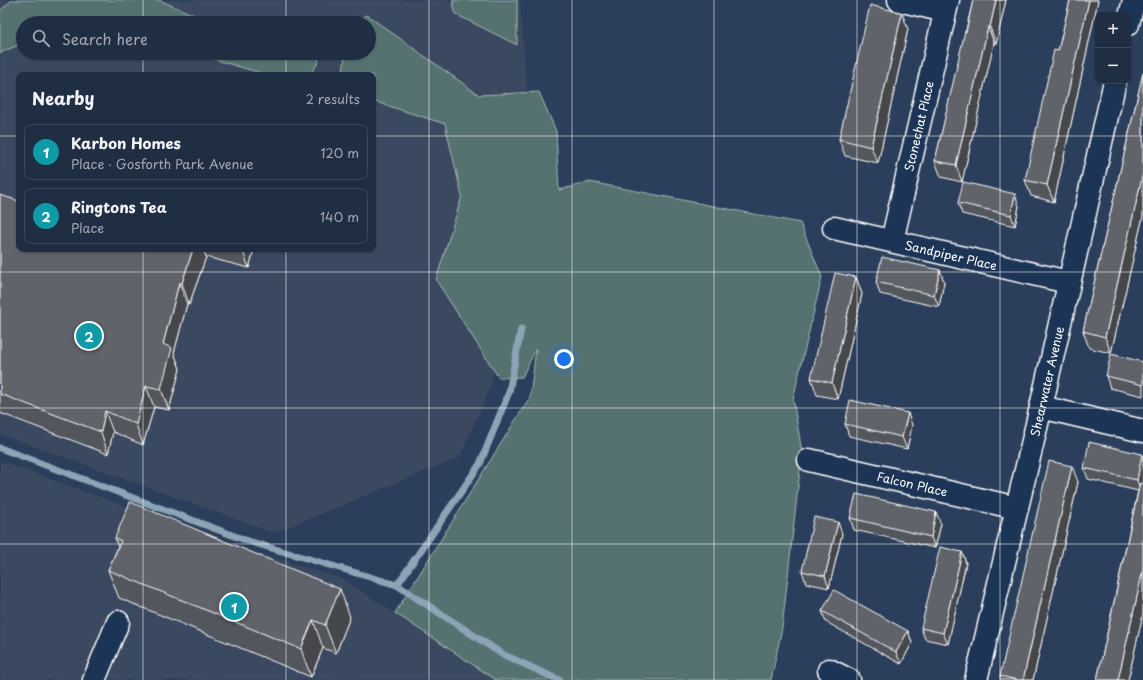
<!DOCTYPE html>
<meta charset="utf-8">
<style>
body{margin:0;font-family:"Playpen Sans",sans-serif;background:#2d3a4f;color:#f1f3f6}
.controls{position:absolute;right:12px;top:12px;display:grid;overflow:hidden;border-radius:8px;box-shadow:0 1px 3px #0004}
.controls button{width:36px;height:36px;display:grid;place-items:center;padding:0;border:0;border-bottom:1px solid #3d4a5d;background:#202e44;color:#f1f3f6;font:20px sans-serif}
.you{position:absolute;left:564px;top:359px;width:14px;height:14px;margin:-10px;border:3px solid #fff;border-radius:50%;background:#1a73e8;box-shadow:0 0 0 6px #1a73e833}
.badge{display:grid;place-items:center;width:26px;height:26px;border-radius:50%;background:#ff9aa2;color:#fff;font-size:13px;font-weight:700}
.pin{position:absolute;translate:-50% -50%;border:2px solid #fff;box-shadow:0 1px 4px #0006}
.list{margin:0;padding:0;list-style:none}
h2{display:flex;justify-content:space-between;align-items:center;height:52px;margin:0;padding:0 16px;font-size:17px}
h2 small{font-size:13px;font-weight:400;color:#a2a8b2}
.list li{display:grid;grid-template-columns:26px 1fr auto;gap:12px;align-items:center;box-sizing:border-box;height:56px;margin:0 8px 8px;padding:0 8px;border:1px solid #3d4a5d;border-radius:8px}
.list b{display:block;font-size:15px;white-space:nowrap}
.list p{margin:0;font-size:13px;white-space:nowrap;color:#a2a8b2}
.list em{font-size:13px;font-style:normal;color:#a2a8b2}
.icon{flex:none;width:22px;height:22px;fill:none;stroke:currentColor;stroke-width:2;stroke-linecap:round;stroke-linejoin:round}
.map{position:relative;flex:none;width:1143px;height:680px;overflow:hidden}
.search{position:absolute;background:#202e44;box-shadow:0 1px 3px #0004;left:16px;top:16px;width:360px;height:44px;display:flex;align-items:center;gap:10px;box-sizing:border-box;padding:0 14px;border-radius:22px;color:#a2a8b2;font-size:15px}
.panel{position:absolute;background:#202e44;box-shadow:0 1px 3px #0004;left:16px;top:72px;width:360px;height:180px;border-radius:8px}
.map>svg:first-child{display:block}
</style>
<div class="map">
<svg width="1143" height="680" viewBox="0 0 1143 680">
<rect width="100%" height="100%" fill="#2b3e5b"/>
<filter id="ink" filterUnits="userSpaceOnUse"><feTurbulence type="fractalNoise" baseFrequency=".025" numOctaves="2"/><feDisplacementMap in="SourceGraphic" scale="8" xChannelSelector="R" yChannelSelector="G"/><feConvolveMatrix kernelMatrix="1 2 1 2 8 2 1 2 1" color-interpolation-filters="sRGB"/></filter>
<g filter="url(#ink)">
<g fill="#3b4960" fill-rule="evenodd">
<path d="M 0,0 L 520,0 L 535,201 L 490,388 L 460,457 L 274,533 L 0,434 ZM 23,23 L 369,23 L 369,53 L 23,53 ZM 19,75 L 373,75 L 373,249 L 19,249 Z"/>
<path d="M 0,461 L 250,551 L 343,579 L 496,680 L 0,680 Z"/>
</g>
<g fill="#557270" stroke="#aab8b8">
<path d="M 12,0 L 159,0 L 213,23 L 92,23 L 80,20 L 72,23 L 23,23 L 23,43 L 0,53 L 0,11 Z"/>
<path d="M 453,0 L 517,0 L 517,45 L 455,14 Z"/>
<path d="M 367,15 L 479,95 L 539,92 L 556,131 L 559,190 L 590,182 L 800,223 L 822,277 L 793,399 L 802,452 L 782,628 L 771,680 L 496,680 L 395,613 L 530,397 L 536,349 L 522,377 L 499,378 L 436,280 L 462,196 L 445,124 L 373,101 L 373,75 L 343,75 L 345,53 L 369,53 L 369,23 L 356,23 Z"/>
<path d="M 193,53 L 317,53 L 319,61 L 310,75 L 267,75 Z"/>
</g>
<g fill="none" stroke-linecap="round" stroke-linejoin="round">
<g stroke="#8ca4b6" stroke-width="7">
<path d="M 0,448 L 248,541 L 397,585 L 502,654 L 559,680"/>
<path d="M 397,585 L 480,464 L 509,392 L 521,329"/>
</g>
<defs>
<g id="minor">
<path d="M 899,0 L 945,11"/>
<path d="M 1128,24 L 1134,0"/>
<path id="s1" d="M 834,228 L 1068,282"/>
<path id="s2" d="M 892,241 L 948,0"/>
<path d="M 1041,407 L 1143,431"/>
<path id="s3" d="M 809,460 L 1017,508"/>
<path d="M 829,670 L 849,680"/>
<path d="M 94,680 L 118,622"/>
<path id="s4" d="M 976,680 L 1041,407 L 1115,81"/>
</g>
</defs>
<use href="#minor" stroke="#fff" stroke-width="25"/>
<use href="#minor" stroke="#1d3557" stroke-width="22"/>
</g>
<g fill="#53565c" stroke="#fff">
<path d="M 973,0 L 1006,0 L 996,44 L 994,43 L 962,182 L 941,177 L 935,161 Z"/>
<path d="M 1070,0 L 1098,0 L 1054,202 L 1031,196 L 1025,180 L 1058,51 Z"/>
<path d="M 908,29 L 878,163 L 845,156 L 839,139 Z"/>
<path d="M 1143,73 L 1143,216 L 1111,353 L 1089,348 L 1083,331 Z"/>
<path d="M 0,195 L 19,249 L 254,249 L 249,268 L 206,257 L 189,305 L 187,304 L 174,353 L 180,369 L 169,410 L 154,407 L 143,445 L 113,432 L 108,454 L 0,413 Z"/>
<path d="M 958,203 L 1019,206 L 1015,226 L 962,214 Z"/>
<path d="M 940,270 L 944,282 L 939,307 L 880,294 L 876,282 Z"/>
<path d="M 856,277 L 862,294 L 838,399 L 817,395 L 811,378 Z"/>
<path d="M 1143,362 L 1143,396 L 1110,388 L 1106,376 Z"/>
<path d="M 845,424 L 912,425 L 907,449 L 849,436 Z"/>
<path d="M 1142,454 L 1143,456 L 1143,614 L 1128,680 L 1097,680 L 1138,491 L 1088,479 L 1084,468 Z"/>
<path d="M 1078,482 L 1033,680 L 1001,680 L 1000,676 Z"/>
<path d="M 850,518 L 941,524 L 935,548 L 854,530 Z"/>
<path d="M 842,534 L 829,588 L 806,583 L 802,571 Z"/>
<path d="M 115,538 L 350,617 L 336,653 L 323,648 L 311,677 L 119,598 L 108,570 L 118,547 Z"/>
<path d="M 962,552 L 966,563 L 948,644 L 925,639 L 921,628 Z"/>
<path d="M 822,611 L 908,631 L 912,643 L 901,664 L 826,622 Z"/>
</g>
<g fill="#44464b" stroke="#fff">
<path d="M 996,0 L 1006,0 L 996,44 L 990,27 Z"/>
<path d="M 1089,0 L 1098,0 L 1054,202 L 1047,185 Z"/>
<path d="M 902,13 L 908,29 L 878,163 L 871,147 Z"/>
<path d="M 988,27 L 994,43 L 962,182 L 956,165 Z"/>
<path d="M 1143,173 L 1143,216 L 1111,353 L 1105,337 Z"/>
<path d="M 1015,194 L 1019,206 L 1015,226 L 1011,215 Z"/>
<path d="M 193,249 L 203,249 L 206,257 L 189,305 L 182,283 Z"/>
<path d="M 242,249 L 254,249 L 249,268 Z"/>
<path d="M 940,270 L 944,282 L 939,307 L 934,295 Z"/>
<path d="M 856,277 L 862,294 L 838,399 L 832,383 Z"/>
<path d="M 179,283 L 187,304 L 174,353 L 180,369 L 169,410 L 161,389 L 163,344 Z"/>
<path d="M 146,386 L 154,407 L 143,445 L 136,424 Z"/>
<path d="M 105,411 L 113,432 L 108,454 L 101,432 Z"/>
<path d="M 908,413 L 912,425 L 907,449 L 902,437 Z"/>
<path d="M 1142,454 L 1143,456 L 1143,482 L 1141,492 L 1137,480 Z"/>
<path d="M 1072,466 L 1078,482 L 1033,680 L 1023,680 Z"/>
<path d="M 936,512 L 941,524 L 935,548 L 931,537 Z"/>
<path d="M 838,522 L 842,534 L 829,588 L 825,576 Z"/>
<path d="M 962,552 L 966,563 L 948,644 L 943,633 Z"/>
<path d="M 1143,570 L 1143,614 L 1128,680 L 1118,680 Z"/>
<path d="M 340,589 L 350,617 L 336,653 L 325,625 Z"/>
<path d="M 313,620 L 323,648 L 311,677 L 301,649 Z"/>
<path d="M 908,631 L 912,643 L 901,664 L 896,652 Z"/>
</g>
<g fill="#61646b" stroke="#fff">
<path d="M 973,0 L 996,0 L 990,27 L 988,27 L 956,165 L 935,161 L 965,31 L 966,32 Z"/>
<path d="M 1070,0 L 1089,0 L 1047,185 L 1025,180 L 1054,50 L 1058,51 Z"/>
<path d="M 870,5 L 902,13 L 871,147 L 839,139 Z"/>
<path d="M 1143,73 L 1143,173 L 1105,337 L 1083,331 Z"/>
<path d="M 963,182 L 1015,194 L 1011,215 L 958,203 Z"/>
<path d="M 0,195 L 19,201 L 19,249 L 193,249 L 182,283 L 179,283 L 163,344 L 172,348 L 161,389 L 146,386 L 136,424 L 105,411 L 101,432 L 0,394 Z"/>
<path d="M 882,257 L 940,270 L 934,295 L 876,282 Z"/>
<path d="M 835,273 L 856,277 L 832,383 L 811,378 Z"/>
<path d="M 1111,354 L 1143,362 L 1143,385 L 1106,376 Z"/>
<path d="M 850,400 L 908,413 L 902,437 L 845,424 Z"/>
<path d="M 1089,442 L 1142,454 L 1137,480 L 1084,468 Z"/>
<path d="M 1049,461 L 1072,466 L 1023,680 L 1018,680 L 1000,676 Z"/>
<path d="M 1140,483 L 1143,484 L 1143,570 L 1118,680 L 1097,680 Z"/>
<path d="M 856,494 L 936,512 L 931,537 L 850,518 Z"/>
<path d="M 130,502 L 340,589 L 325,625 L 313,620 L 301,649 L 108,570 L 121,541 L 115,538 Z"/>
<path d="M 814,517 L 838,522 L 825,576 L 802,571 Z"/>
<path d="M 940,547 L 962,552 L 943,633 L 921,628 Z"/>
<path d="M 834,590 L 908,631 L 896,652 L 822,611 Z"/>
</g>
</g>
<path fill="none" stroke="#fff" stroke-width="1" stroke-opacity="0.55" d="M 143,0 L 143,23M 286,0 L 286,23M 429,0 L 429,680M 572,0 L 572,680M 714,0 L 714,680M 857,0 L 857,680M 1000,0 L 1000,680M 143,53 L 143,75M 286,53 L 286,75M 0,136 L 19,136M 373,136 L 1143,136M 143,249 L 143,680M 286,249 L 286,680M 0,272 L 1143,272M 0,408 L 1143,408M 0,544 L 1143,544"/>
<g text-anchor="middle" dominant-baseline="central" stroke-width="3" stroke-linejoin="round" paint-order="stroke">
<g font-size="12" fill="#fff" stroke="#1d3557">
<text stroke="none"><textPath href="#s2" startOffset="118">Stonechat Place</textPath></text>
<text stroke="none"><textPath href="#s1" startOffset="120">Sandpiper Place</textPath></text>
<text stroke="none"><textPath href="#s4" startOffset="307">Shearwater Avenue</textPath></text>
<text stroke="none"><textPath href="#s3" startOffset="106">Falcon Place</textPath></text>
</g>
</g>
</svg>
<div class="controls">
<button>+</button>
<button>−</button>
</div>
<div class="you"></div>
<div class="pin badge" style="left:234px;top:607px;background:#0f9aa8">1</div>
<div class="pin badge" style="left:89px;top:336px;background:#0f9aa8">2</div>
<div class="search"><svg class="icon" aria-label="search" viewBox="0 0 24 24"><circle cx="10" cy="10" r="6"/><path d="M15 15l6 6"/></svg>Search here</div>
<section class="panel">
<h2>Nearby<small>2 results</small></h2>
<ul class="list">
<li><span class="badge" style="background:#0f9aa8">1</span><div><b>Karbon Homes</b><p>Place · Gosforth Park Avenue</p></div><em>120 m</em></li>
<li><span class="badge" style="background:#0f9aa8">2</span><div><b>Ringtons Tea</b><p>Place</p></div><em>140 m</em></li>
</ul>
</section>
</div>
